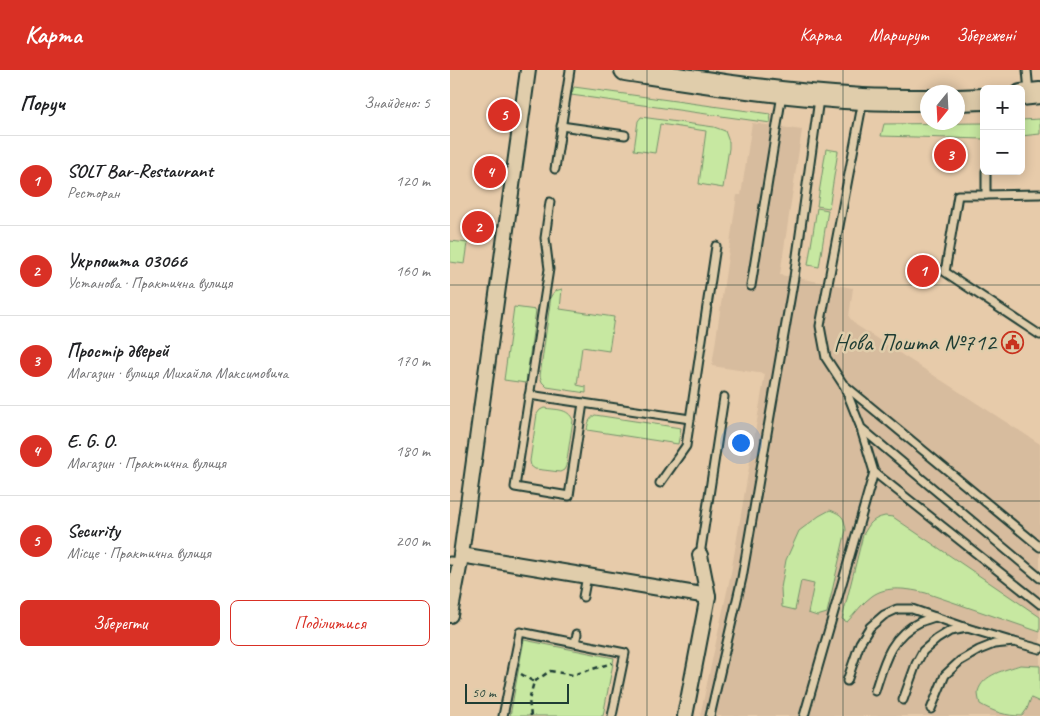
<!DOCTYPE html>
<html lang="uk">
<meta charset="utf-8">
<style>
body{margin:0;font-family:Caveat,sans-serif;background:#f2f2f2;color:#202124}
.controls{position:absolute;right:15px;top:15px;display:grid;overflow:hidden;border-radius:8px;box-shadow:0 2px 12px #0003}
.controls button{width:45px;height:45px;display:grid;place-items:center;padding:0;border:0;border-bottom:1px solid #e0e0e0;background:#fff;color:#202124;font:25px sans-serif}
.compass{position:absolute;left:470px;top:15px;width:45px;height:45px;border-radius:50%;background:#fff;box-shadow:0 2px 12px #0003;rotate:198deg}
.scale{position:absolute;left:15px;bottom:12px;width:104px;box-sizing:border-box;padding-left:5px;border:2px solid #1f3d34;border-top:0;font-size:14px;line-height:18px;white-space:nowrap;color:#1f3d34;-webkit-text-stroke:4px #e0cdab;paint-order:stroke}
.you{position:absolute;left:290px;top:372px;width:18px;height:18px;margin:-12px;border:4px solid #fff;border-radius:50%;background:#1a73e8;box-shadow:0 0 0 8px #1a73e833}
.badge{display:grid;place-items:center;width:32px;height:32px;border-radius:50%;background:#d93025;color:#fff;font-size:16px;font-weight:700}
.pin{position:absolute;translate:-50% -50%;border:2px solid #fff;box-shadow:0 1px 5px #0006}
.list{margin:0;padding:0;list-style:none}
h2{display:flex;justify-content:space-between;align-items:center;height:65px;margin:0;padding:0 20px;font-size:21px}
h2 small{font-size:16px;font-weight:400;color:#757577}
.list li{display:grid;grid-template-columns:32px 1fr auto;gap:15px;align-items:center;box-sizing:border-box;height:90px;padding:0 20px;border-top:1px solid #e0e0e0}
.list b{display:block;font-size:19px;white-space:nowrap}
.list p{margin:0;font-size:16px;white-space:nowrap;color:#757577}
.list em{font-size:16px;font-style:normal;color:#757577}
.actions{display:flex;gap:10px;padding:15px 20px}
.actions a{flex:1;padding:11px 0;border:1px solid #d93025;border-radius:8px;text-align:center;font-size:18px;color:#d93025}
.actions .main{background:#d93025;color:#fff}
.map{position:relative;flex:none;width:590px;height:646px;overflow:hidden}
header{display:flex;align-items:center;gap:30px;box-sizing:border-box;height:70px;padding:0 25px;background:#d93025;color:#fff}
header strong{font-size:24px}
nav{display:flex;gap:28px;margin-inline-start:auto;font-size:18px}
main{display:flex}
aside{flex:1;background:#fff}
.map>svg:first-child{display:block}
</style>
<header>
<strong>Карта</strong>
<nav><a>Карта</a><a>Маршрут</a><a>Збережені</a></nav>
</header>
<main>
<aside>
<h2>Поруч<small>Знайдено: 5</small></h2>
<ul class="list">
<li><span class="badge">1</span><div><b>SOLT Bar-Restaurant</b><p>Ресторан</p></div><em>120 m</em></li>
<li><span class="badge">2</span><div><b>Укрпошта 03066</b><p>Установа · Практична вулиця</p></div><em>160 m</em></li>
<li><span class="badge">3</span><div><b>Простір дверей</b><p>Магазин · вулиця Михайла Максимовича</p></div><em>170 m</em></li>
<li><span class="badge">4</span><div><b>E. G. O.</b><p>Магазин · Практична вулиця</p></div><em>180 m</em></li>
<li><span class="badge">5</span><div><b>Security</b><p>Місце · Практична вулиця</p></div><em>200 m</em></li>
</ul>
<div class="actions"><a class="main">Зберегти</a><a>Поділитися</a></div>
</aside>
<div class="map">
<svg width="590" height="646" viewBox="0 0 590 646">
<rect width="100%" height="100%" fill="#e7cbaa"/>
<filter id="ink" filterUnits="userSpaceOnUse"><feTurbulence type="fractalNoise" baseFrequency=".02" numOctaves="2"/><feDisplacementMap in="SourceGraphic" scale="10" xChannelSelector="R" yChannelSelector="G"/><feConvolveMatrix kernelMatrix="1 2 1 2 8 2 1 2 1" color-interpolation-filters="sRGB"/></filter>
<g filter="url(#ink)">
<path fill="#d7bc9e" d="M 302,53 L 352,60 L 330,205 L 403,218 L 399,247 L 406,255 L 590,374 L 590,646 L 250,646 L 281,503 L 315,304 L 262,296 L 287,125 L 291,125 Z"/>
<g fill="#c7e8a1" stroke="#73926a">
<path d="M 124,17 L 320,44 L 321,53 L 121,25 Z"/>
<path d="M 191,47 L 264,57 L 275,61 L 279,72 L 279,78 L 273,118 L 249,114 L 256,61 L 210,54 L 205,83 L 184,80 L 188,51 Z"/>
<path d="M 590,49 L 590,64 L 571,66 L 571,50 Z"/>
<path d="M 534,53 L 534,69 L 431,66 L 434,54 Z"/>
<path d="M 376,79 L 388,81 L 379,138 L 367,136 Z"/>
<path d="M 367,138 L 378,140 L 369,197 L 358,195 Z"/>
<path d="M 0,171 L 18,173 L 15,194 L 0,192 Z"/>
<path d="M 112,219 L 110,239 L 164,247 L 159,281 L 132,277 L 127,315 L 136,317 L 136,323 L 97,317 L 92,312 L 90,306 L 101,226 L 105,221 Z"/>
<path d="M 64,237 L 86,240 L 76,313 L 54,310 Z"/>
<path d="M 94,338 C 106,340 118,338 123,350 L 116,396 L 114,400 L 110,402 L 85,399 L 81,396 L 80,391 L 87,344 L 90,340 Z"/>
<path d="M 145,345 L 231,358 L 228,374 L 137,360 C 138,353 139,349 145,345 Z"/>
<path d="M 380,440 C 393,445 394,447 396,460 L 377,543 L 367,546 L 358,543 L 364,514 L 351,511 L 345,540 L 332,537 L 331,518 L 336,490 L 349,461 L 369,446 Z"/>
<path d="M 435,446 L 443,447 L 590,547 L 590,562 L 476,523 C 459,519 437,515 422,526 C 412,533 405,544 397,552 L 392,549 L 413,465 C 420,453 422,449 435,446 Z"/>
<path d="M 74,570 L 164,588 L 153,646 L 60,646 Z"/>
<path d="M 570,595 L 590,596 L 590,632 L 581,628 L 577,639 L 572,646 C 556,646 544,642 530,634 C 529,630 528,626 528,622 C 532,604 556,600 570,595 Z"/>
</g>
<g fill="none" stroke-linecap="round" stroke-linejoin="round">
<defs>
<g id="lane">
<path d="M 577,0 L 579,22"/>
<path d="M 413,30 L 370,256 L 376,288 L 393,314 L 590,477"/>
<path d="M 111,56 L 175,65"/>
<path d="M 105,99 L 120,0"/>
<path d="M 536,101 L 536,125 L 590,124"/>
<path d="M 536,125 L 508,125 L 495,202 L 590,265"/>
<path d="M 100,132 L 95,168 L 99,199 L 65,417 L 119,426 L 133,333"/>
<path d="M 301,216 L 332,24"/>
<path d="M 394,315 L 411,358 L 590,508"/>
<path d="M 79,325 L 240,349"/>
<path d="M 411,359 L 424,402 L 590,534"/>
<path d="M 210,413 L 236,376 L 266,176"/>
<path d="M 250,485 L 274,327"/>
<path d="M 0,491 L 10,492"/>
<path d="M 133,527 L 137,506"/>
<path d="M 125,573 L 127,564"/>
<path d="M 397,611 L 410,573 L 420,557 L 434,545 L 447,539 L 462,539 L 517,558"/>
<path d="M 425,621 C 434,593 440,566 470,552 C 474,550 480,549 485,547"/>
<path d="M 453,630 L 466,594 L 473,581 L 487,569 L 500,561 L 517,558 L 564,572"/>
<path d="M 481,639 L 495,605 L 510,591 L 529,580 L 544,574 L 564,572 L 590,579"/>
<path d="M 53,646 L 70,562 L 175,583 L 162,646"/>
<path d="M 260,646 L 292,508 L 344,207 L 369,29"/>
<path d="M 354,646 L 424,402"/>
</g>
<g id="street">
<path d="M 11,485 L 258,526"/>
<path d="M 0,545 L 10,492 L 78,0"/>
<path d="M 235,646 L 258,526 L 250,485"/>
</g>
<g id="secondary">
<path d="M 175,0 C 254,12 333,25 413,29 C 434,30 456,30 478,30"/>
<path d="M 571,25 L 590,23"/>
<path d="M 508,30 L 534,29"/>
</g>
</defs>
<use href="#lane" stroke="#1f3d34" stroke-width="11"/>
<use href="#street" stroke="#1f3d34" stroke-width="18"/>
<use href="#secondary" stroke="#1f3d34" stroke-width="24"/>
<g stroke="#1f3d34" stroke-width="2.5" stroke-dasharray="5 4" stroke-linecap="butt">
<path d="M 71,604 L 84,612"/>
<path d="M 81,646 L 79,630 L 84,612 L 100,601 L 123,605 L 162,593"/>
</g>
<use href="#lane" stroke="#e0cdab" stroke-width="7"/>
<use href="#street" stroke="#e0cdab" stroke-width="14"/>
<use href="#secondary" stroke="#e0cdab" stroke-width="20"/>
</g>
</g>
<path fill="none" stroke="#1f3d34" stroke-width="1" stroke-opacity="0.55" d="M 197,0 L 197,646M 393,0 L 393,646M 0,215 L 590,215M 0,431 L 590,431"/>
<defs>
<symbol id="civic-ring" viewBox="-11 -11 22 22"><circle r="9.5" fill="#e0cdab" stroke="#c8321e" stroke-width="1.5"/><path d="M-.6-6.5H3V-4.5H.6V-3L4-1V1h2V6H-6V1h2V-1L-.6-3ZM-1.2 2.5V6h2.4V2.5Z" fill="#c8321e"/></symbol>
</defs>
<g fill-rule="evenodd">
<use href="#civic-ring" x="550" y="260" width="25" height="25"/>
</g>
<g text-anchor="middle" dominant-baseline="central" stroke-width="5" stroke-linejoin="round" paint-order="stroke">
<g font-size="24" fill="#1f3d34" stroke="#e0cdab" text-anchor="end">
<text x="546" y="272">Нова Пошта №712</text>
</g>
</g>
</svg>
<div class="controls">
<button>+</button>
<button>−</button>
</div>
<svg class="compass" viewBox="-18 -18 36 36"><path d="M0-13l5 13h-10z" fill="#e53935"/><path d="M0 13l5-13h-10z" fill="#757577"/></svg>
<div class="scale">50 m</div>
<div class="you"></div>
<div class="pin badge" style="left:473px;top:201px">1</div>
<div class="pin badge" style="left:28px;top:157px">2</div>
<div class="pin badge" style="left:500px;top:85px">3</div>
<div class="pin badge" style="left:40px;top:102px">4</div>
<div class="pin badge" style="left:54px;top:45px">5</div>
</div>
</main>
